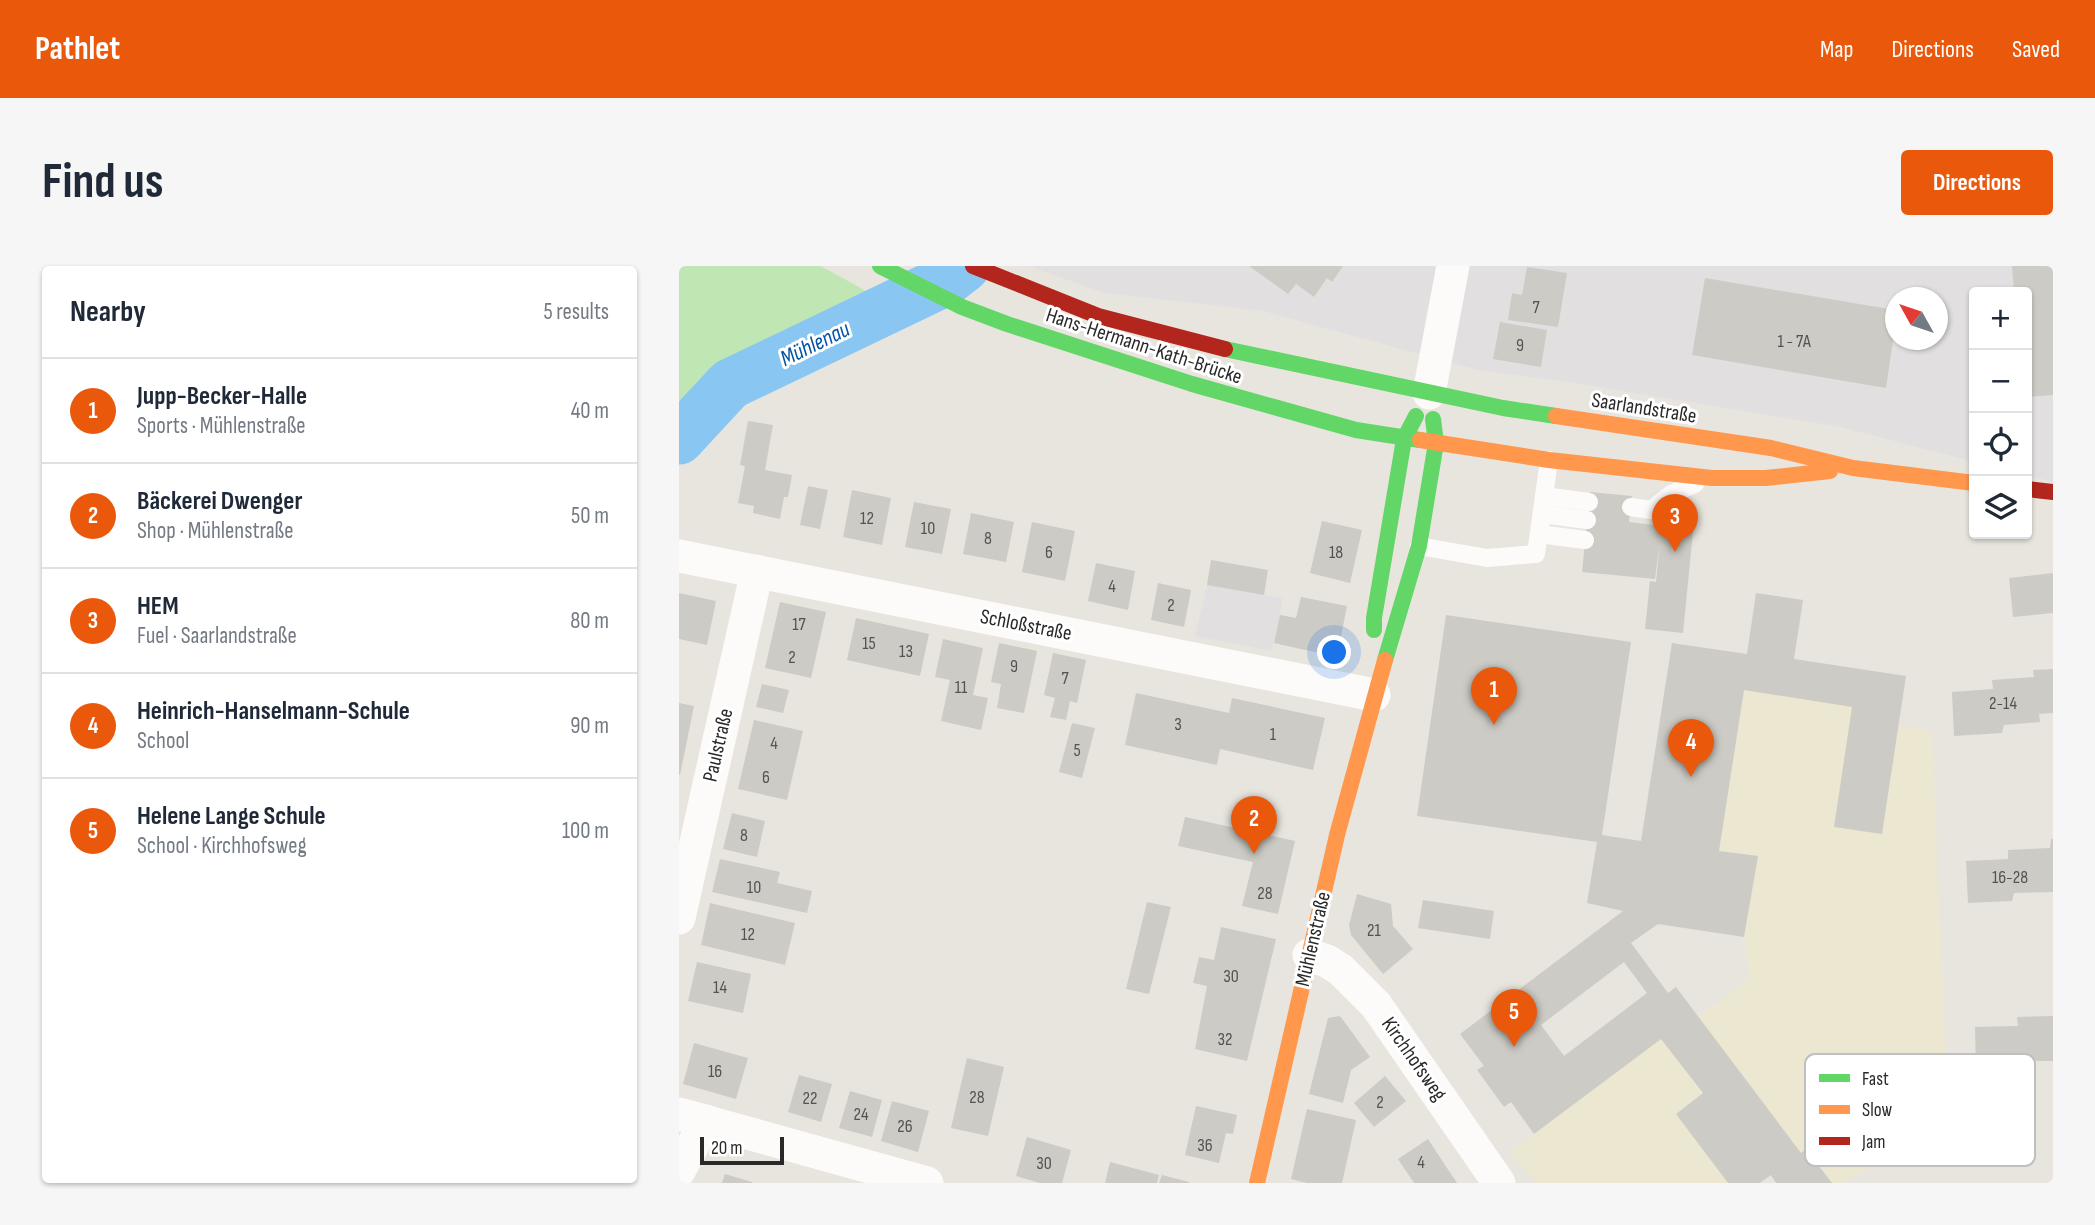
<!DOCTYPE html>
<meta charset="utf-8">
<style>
body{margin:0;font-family:"Sofia Sans Condensed",sans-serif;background:#f6f6f7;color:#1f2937}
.controls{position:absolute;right:21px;top:21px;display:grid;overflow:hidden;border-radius:7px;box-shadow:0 2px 5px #0004}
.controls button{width:63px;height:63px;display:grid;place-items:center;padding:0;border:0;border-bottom:2px solid #e0e1e3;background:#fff;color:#1f2937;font:35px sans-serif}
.compass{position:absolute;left:1206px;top:21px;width:63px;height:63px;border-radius:50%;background:#fff;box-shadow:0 2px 5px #0004;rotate:310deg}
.scale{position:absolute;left:21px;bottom:18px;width:84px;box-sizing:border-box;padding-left:7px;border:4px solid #292929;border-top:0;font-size:19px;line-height:24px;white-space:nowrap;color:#292929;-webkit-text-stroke:5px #fff;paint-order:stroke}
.you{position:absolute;left:656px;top:387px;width:24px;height:24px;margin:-18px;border:5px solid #fff;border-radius:50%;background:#1a73e8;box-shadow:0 0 0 10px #1a73e833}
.badge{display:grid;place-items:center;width:46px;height:46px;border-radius:50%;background:#ea580c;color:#fff;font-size:23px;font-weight:700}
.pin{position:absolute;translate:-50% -58px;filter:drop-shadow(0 2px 4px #0008)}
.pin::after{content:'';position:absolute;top:37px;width:24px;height:21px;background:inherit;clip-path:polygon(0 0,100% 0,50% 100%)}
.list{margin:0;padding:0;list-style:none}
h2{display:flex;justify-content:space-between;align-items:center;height:91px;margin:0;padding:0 28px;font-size:30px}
h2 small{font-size:23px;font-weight:400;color:#747a83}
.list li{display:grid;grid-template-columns:46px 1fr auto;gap:21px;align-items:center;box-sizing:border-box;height:105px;padding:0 28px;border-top:2px solid #e0e1e3}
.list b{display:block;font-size:26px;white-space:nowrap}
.list p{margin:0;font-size:23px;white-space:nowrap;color:#747a83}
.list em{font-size:23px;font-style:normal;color:#747a83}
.icon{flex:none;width:38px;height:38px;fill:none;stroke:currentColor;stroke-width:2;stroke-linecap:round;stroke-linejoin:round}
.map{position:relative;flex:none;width:1374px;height:917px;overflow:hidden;border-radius:7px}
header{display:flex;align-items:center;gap:42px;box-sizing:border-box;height:98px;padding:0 35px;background:#ea580c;color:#fff}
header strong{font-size:33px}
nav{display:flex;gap:38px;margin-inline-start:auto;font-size:24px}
.intro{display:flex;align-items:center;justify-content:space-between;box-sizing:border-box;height:168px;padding:0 42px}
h1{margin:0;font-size:49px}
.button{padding:18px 32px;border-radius:7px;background:#ea580c;color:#fff;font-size:24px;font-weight:700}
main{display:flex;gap:42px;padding:0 42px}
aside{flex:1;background:#fff;border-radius:7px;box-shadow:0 2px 5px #0004}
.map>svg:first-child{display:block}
</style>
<header>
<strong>Pathlet</strong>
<nav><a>Map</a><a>Directions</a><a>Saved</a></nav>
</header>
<div class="intro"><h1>Find us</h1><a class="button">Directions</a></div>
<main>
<aside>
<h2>Nearby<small>5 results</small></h2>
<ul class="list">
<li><span class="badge">1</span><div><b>Jupp-Becker-Halle</b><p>Sports · Mühlenstraße</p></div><em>40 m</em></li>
<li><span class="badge">2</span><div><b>Bäckerei Dwenger</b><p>Shop · Mühlenstraße</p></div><em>50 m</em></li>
<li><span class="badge">3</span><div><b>HEM</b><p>Fuel · Saarlandstraße</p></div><em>80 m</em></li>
<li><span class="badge">4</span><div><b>Heinrich-Hanselmann-Schule</b><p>School</p></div><em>90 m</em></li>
<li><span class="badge">5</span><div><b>Helene Lange Schule</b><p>School · Kirchhofsweg</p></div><em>100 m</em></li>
</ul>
</aside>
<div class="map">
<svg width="1374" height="917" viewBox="0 0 1374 917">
<rect width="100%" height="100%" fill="#e8e5de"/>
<g fill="#e2dfe1" fill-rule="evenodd">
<path d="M 349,0 L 1374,0 L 1374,216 L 1348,209 L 1348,26 L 1295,26 L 1295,196 L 1162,161 L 896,117 L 799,104 L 584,45 L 426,27 ZM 1216,32 L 1258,32 L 1258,74 L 1216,74 Z"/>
<path d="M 528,319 L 604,332 L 593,385 L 516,370 Z"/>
</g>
<g fill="#ece7d1">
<path d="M 1065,424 L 1173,441 L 1156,561 L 1203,568 L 1220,461 L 1253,465 L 1271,896 L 1192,902 L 1163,917 L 1153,917 L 1128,884 L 1122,887 L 1019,751 L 1071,713 L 1065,671 L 1079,590 L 1040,585 Z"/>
<path d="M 982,773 L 1024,827 L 997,849 L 1049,917 L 856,917 L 832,885 Z"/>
</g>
<path fill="#c0e7b3" d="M 0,0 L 142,0 L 214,40 L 51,118 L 0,173 Z"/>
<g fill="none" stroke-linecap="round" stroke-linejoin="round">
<path stroke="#89c7f2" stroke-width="51" d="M 0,173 L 51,118 L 268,14 L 286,0"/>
</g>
<g fill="#cdcbc5" fill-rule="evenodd">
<path d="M 570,0 L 664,0 L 653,16 L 648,12 L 635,31 L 617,18 L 609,28 Z"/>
<path d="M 1333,0 L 1374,0 L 1374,129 L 1348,131 L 1348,26 L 1335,26 Z"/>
<path d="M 848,1 L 888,7 L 879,61 L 829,54 L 833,27 L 843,29 Z"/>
<path d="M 1026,12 L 1216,44 L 1216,61 L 1207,122 L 1013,89 Z"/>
<path d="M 821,56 L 868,64 L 862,101 L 814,93 Z"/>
<path d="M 69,155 L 94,159 L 86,204 L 113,209 L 109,231 L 105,231 L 101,253 L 74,247 L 75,240 L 59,237 L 66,200 L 61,199 Z"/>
<path d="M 129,220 L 149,224 L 141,263 L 121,259 Z"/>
<path d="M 173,224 L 212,232 L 203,279 L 164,271 Z"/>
<path d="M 911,226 L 953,230 L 950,256 L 983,260 L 983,253 L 1015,256 L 1004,367 L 966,363 L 971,315 L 977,316 L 981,275 L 976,313 L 903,306 Z"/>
<path d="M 235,236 L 272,243 L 263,288 L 226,281 Z"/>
<path d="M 292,247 L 335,256 L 327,296 L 284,288 Z"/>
<path d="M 643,255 L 683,264 L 671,317 L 631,307 Z"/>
<path d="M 353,256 L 396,265 L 386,315 L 343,306 Z"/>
<path d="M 532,294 L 589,304 L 585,329 L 528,319 Z"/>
<path d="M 417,297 L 456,305 L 449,344 L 409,335 Z"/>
<path d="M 1374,307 L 1374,347 L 1334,351 L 1330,312 Z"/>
<path d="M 479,317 L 512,324 L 505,361 L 472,354 Z"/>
<path d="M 0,327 L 37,335 L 28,379 L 0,373 Z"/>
<path d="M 1077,327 L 1124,334 L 1115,393 L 1227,410 L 1203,568 L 1155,561 L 1173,441 L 1065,424 L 1040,585 L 1079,590 L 1065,671 L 979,658 L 952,677 L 989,727 L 997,721 L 1122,887 L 1127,883 L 1153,917 L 1097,917 L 1092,909 L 1081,917 L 1049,917 L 997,848 L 1024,827 L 982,773 L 855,868 L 832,836 L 825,841 L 798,804 L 805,800 L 781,768 L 944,645 L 908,637 L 918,576 L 738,550 L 767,349 L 952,376 L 923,569 L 962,575 L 993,377 L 1068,388 ZM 945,696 L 968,727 L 885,790 L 862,759 Z"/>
<path d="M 622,331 L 668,340 L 658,391 L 595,377 L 601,349 L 617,352 Z"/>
<path d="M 101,336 L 147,346 L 132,412 L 86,402 Z"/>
<path d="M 177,352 L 250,368 L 241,410 L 168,394 Z"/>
<path d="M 264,373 L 304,382 L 294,429 L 309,432 L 302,464 L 262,455 L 271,414 L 256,411 Z"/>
<path d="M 320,377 L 358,385 L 345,447 L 318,442 L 322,418 L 312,416 Z"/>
<path d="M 374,387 L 407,394 L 398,437 L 391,435 L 387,454 L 371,451 L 376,432 L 365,429 Z"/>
<path d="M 1374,403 L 1374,447 L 1360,448 L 1361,456 L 1325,459 L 1323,467 L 1275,470 L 1273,426 L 1314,423 L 1313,414 L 1355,411 L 1354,404 Z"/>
<path d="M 83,418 L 110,424 L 104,447 L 77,441 Z"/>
<path d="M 457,427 L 550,447 L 553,432 L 646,452 L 634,504 L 541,483 L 538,499 L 446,479 Z"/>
<path d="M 0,437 L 15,440 L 1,509 L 0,509 Z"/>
<path d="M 75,454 L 124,465 L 108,534 L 59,523 Z"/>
<path d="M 393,457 L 416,462 L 403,512 L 380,506 Z"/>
<path d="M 53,547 L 86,555 L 78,591 L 44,583 Z"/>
<path d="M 506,551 L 616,575 L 599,648 L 563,640 L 574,596 L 499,580 Z"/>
<path d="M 1372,573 L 1374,573 L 1374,626 L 1335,627 L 1333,635 L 1289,637 L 1287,595 L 1329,593 L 1329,584 L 1371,582 Z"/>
<path d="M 41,593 L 101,606 L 98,617 L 133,625 L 128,647 L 33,626 Z"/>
<path d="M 678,628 L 712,638 L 714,660 L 734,683 L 704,708 L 672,669 L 670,659 Z"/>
<path d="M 744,634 L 815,645 L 811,673 L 739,662 Z"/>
<path d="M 468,636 L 492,641 L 470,728 L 447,723 Z"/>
<path d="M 31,637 L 116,657 L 106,699 L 22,679 Z"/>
<path d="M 542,661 L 597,673 L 568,795 L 516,783 L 528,720 L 514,717 L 520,691 L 535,694 Z"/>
<path d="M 18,696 L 72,708 L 64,747 L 9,735 Z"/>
<path d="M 661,750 L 691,791 L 672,804 L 664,837 L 630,828 L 649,752 Z"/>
<path d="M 1374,750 L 1374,795 L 1346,795 L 1347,805 L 1297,807 L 1296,761 L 1339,760 L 1338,751 Z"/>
<path d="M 15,777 L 69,792 L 57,833 L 4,818 Z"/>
<path d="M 288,792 L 325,801 L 309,870 L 272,862 Z"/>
<path d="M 120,809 L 153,818 L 142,856 L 109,846 Z"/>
<path d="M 706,810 L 727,835 L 695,861 L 675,837 Z"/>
<path d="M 171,825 L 203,834 L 193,871 L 160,862 Z"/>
<path d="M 213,835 L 250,845 L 239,886 L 202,875 Z"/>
<path d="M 517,840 L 558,849 L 554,868 L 547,867 L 540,897 L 506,889 Z"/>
<path d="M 628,843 L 677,854 L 663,917 L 628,917 L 612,913 Z"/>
<path d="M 348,871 L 392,884 L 383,917 L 361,917 L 337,910 Z"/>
<path d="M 749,873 L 766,899 L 778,917 L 735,917 L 719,893 Z"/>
<path d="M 431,896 L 480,909 L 478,917 L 426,917 Z"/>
<path d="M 46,908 L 73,916 L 73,917 L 43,917 Z"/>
<path d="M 483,909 L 510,916 L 510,917 L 480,917 Z"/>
</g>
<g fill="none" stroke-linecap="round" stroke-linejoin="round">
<g stroke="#fcfbfa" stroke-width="18">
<path d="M 865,230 L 910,236"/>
<path d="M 952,241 L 972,244 L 992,228 L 1016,218"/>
<path d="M 863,248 L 908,254"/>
<path d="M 860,268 L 906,274"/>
<path d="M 740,280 L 808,292 L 857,288 L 870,194"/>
</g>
<g stroke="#fcfbfa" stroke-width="33">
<path d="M 750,127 L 774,0"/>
<path d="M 0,290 L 695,429"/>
<path d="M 0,652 L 78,305"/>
<path d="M 630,689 L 648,695 L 662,704 L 697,739 L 820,917"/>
<path d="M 0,848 L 248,917"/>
<path d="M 0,905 L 27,855"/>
</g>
<g stroke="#63d668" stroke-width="16">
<path d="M 201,0 L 283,41 L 328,58 L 513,118 L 677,164 L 741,174"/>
<path d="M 546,83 L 824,142 L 877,150"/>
<path d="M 695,364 L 695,352 L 725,173 L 737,150"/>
<path d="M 706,394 L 740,280 L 757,177 L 754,153"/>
</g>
<g stroke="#ff974d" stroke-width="16">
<path d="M 877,150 L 1092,182 L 1174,202 L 1295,217"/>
<path d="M 741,174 L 870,194 L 1033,212 L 1087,212 L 1151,205"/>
<path d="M 578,917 L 658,569 L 706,394"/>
</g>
<g stroke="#b3261e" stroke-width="16">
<path d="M 294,0 L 419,50 L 546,83"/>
<path d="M 1348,223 L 1374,226"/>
</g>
</g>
<g text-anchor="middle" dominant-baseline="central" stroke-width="6" stroke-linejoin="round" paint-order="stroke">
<g font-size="18" fill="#545352">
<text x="857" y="41">7</text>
<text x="1115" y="75">1 - 7A</text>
<text x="841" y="79">9</text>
<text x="188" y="252">12</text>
<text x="249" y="262">10</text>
<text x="309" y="272">8</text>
<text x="370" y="286">6</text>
<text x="657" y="286">18</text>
<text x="433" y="320">4</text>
<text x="492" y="339">2</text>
<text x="120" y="358">17</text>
<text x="190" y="377">15</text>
<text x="227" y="385">13</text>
<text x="113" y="391">2</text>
<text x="335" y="400">9</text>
<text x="386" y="412">7</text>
<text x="282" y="421">11</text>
<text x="1324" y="437">2-14</text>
<text x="499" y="458">3</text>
<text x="594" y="468">1</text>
<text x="95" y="477">4</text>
<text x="398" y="484">5</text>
<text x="87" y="511">6</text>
<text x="65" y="569">8</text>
<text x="1331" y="611">16-28</text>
<text x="75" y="621">10</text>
<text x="586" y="627">28</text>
<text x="695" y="664">21</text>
<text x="69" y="668">12</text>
<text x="552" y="710">30</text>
<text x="41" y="721">14</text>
<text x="546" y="773">32</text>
<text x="36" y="805">16</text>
<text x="298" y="831">28</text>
<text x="131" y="832">22</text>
<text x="701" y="836">2</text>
<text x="182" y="848">24</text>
<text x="226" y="860">26</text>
<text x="526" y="879">36</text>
<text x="742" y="896">4</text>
<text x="365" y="897">30</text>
</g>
<g font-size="21" fill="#292929" stroke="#fff">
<text transform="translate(465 80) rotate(18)">Hans-Hermann-Kath-Brücke</text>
<text transform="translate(965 142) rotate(9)">Saarlandstraße</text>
<text transform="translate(347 359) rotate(11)">Schloßstraße</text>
<text transform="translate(39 479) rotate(-77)">Paulstraße</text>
<text transform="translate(634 673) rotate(-77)">Mühlenstraße</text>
<text transform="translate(735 793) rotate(55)">Kirchhofsweg</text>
</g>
<g font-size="23" font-style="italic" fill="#0153a5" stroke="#fff">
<text transform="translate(136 78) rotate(-26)">Mühlenau</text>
</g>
</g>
<rect x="1126" y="788" width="230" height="112" rx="10" fill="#fff" stroke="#bfbfbf" stroke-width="2"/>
<rect x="1140" y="808" width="31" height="8" fill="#63d668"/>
<rect x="1140" y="839" width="31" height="9" fill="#ff974d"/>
<rect x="1140" y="871" width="31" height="8" fill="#b3261e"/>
<g font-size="19" fill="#292929">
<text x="1183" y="819">Fast</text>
<text x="1183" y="850">Slow</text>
<text x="1183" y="882">Jam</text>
</g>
</svg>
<div class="controls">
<button>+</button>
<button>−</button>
<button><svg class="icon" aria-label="locate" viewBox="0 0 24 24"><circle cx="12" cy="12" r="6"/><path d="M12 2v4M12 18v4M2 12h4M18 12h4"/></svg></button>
<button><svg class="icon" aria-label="layers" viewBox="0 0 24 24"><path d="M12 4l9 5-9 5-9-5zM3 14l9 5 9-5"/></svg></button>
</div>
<svg class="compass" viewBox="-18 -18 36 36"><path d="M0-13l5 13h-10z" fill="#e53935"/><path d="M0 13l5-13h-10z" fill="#747a83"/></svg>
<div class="scale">20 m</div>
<div class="you"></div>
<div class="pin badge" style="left:815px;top:459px">1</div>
<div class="pin badge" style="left:575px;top:588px">2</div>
<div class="pin badge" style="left:996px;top:286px">3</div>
<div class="pin badge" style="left:1012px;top:511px">4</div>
<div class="pin badge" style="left:835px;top:781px">5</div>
</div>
</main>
